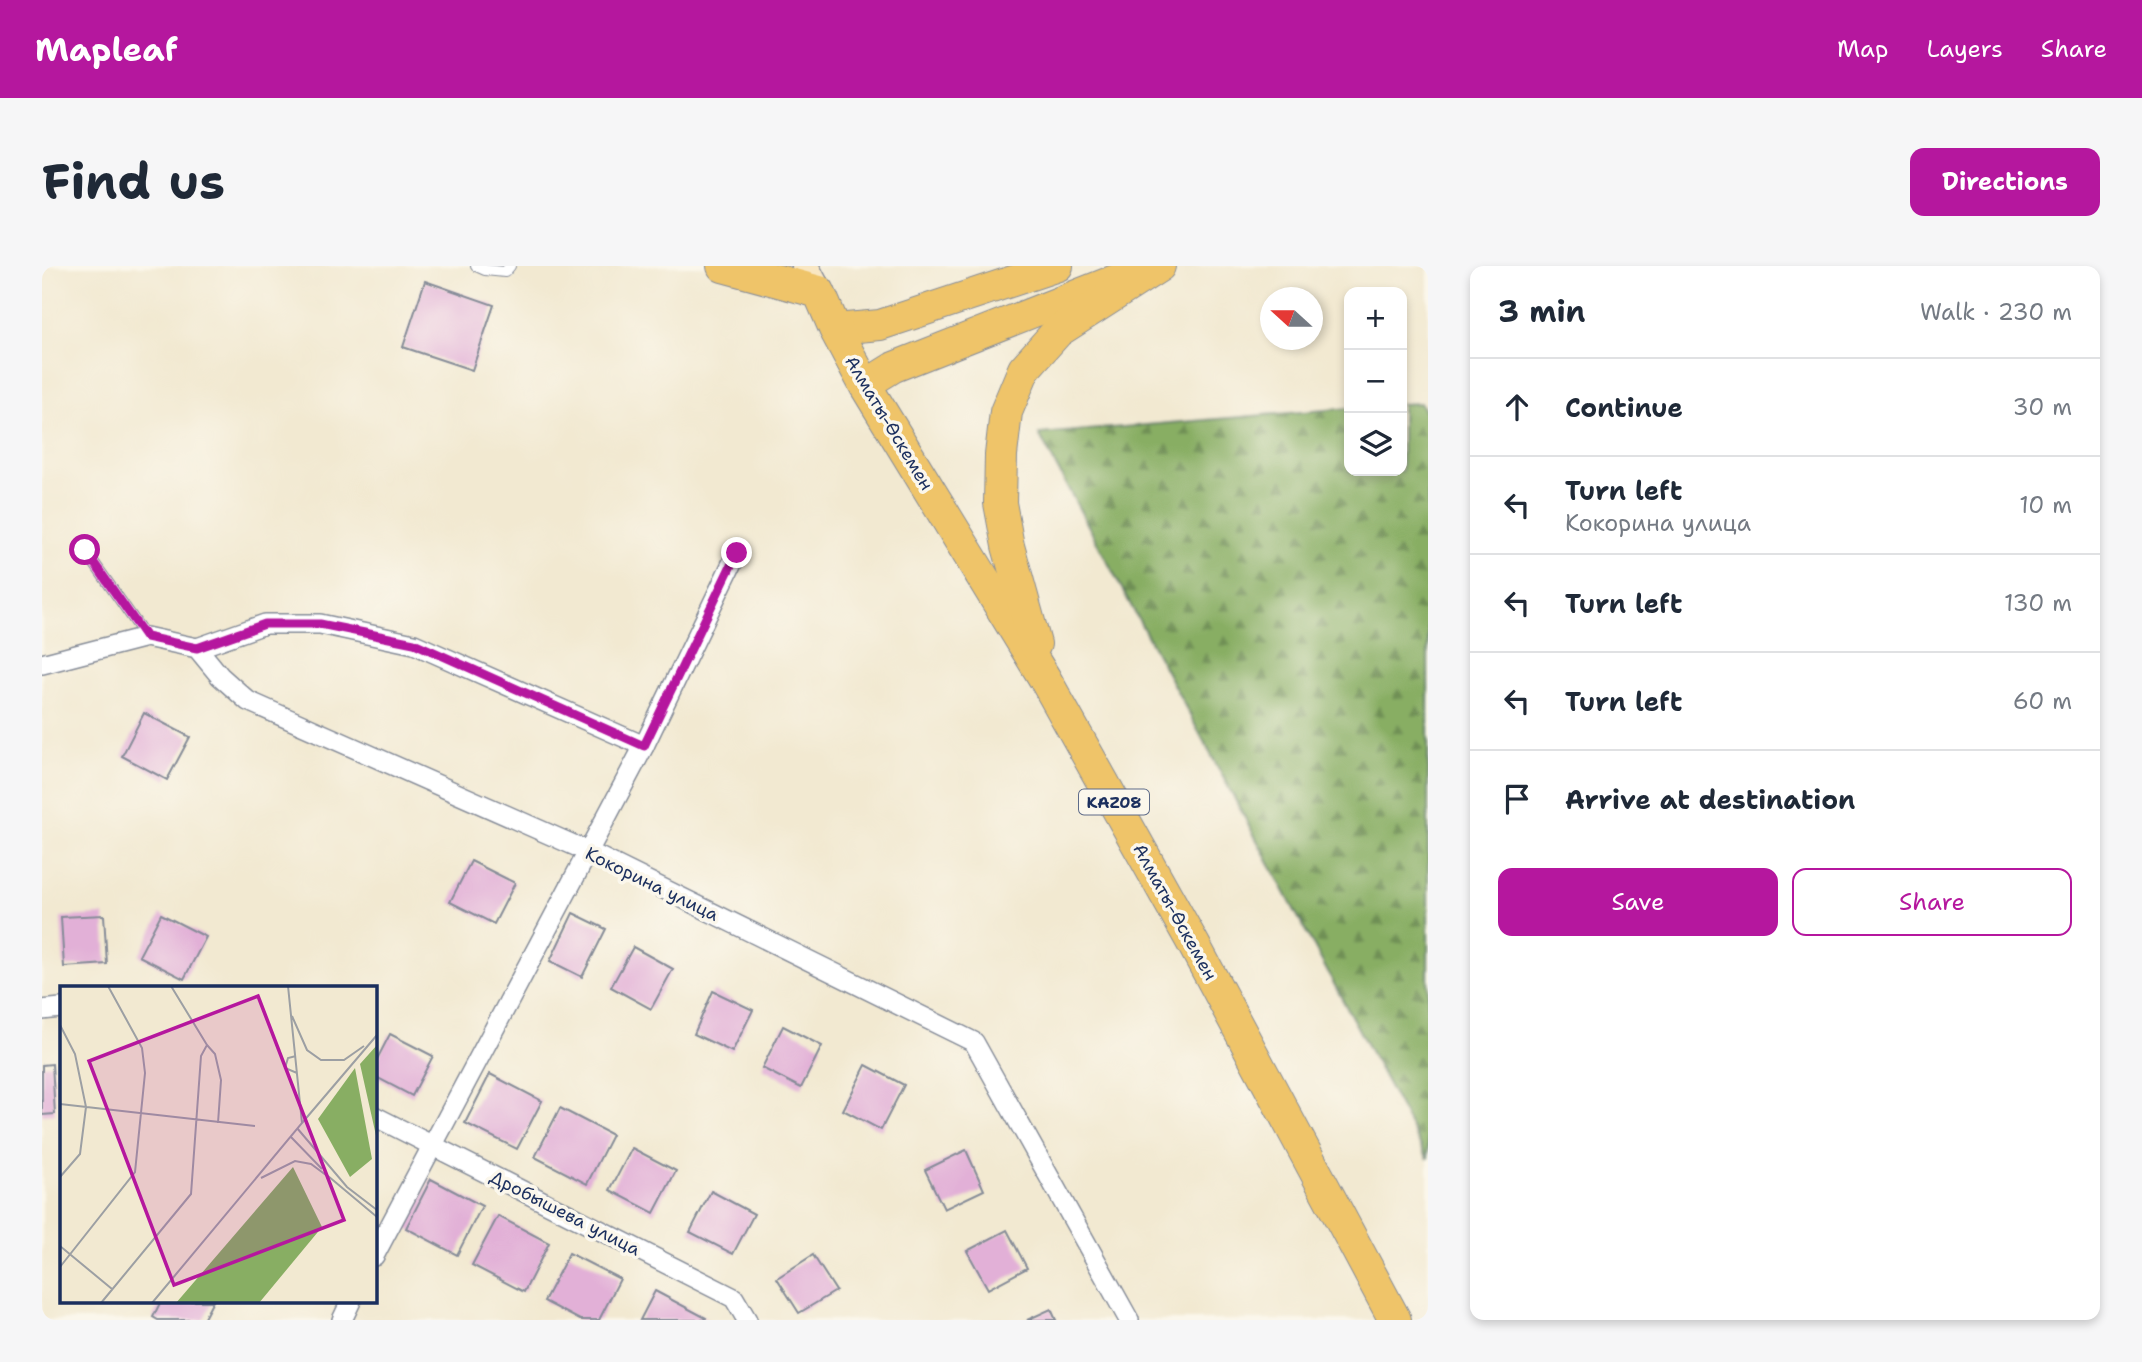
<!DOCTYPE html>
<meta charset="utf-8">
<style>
body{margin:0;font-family:"Shantell Sans",sans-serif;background:#f6f6f7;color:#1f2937}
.controls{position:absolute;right:21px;top:21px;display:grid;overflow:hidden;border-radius:14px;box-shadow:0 4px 10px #0003}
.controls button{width:63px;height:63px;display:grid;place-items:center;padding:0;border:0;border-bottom:2px solid #e0e1e3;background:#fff;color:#1f2937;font:35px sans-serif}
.compass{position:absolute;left:1218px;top:21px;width:63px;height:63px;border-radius:50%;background:#fff;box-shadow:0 4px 10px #0003;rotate:291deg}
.stop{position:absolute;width:21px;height:21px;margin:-16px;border:5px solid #b5179e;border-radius:50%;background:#fff}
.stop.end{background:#b5179e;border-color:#fff;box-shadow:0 2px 7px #0008}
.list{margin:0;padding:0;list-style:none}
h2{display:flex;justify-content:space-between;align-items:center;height:91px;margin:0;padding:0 28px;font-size:30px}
h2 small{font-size:23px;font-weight:400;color:#747a83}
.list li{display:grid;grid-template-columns:46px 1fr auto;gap:21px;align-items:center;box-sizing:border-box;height:98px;padding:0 28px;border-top:2px solid #e0e1e3}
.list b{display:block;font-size:26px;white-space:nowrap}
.list p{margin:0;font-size:23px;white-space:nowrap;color:#747a83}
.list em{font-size:23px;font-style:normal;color:#747a83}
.actions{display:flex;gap:14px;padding:21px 28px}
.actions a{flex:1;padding:16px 0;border:2px solid #b5179e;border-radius:14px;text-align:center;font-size:24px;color:#b5179e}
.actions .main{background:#b5179e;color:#fff}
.icon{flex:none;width:38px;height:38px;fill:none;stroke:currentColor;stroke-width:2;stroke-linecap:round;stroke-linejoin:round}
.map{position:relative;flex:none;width:1386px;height:1054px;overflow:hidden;border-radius:14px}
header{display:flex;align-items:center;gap:42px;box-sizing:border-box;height:98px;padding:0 35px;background:#b5179e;color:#fff}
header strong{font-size:33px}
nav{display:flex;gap:38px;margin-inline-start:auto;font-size:24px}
.intro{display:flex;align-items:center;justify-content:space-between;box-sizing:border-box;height:168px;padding:0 42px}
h1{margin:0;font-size:49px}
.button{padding:18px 32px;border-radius:14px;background:#b5179e;color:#fff;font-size:24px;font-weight:700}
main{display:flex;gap:42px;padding:0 42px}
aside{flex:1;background:#fff;border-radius:14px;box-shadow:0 4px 10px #0003}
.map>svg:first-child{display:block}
</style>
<header>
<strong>Mapleaf</strong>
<nav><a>Map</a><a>Layers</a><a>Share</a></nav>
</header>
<div class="intro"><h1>Find us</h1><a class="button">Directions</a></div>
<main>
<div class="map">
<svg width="1386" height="1054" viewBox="0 0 1386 1054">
<defs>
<pattern id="forest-firs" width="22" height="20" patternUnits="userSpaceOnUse" patternTransform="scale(1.75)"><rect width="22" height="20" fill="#88ae63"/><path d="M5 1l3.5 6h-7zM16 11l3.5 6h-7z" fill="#6e8e55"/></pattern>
</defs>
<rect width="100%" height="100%" fill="#fbf7ec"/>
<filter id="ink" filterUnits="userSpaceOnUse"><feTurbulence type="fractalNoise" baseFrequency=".0143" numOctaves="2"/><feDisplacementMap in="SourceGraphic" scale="14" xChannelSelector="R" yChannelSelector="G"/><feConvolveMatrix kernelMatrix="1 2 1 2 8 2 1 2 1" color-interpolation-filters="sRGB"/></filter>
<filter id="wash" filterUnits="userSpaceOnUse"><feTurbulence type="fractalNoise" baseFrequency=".00686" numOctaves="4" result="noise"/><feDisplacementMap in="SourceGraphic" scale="28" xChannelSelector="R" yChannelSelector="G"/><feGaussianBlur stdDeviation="1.57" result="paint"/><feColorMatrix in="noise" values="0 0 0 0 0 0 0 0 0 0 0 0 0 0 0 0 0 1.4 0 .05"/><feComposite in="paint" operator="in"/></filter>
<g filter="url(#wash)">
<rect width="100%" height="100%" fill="#f2e9d1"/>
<path fill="url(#forest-firs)" stroke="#526e60" stroke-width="2" d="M 1378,137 L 1386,151 L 1386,893 L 997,168 L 1307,142 L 1307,205 L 1360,205 L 1360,138 Z"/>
<g id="blocks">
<g fill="#e2b0d7">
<path d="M 383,15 L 452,39 L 430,104 L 361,81 Z"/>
<path d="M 102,447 L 148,471 L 125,514 L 80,490 Z"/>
<path d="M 429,595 L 473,617 L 452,658 L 408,636 Z"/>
<path d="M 531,647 L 564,663 L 540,711 L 508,695 Z"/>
<path d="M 119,648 L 164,671 L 142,713 L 97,690 Z"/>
<path d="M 62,649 L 65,698 L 22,701 L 19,651 Z"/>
<path d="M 591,681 L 631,703 L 609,743 L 569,721 Z"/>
<path d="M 671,725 L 711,744 L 690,786 L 652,768 Z"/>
<path d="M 741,760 L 780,780 L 759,822 L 720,802 Z"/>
<path d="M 348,768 L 391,790 L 370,830 L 332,810 L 332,799 Z"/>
<path d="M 10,798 L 13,848 L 0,849 L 0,799 Z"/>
<path d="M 824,799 L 862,819 L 839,864 L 801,844 Z"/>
<path d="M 448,808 L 500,835 L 475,883 L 423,857 Z"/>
<path d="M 518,842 L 570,869 L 545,918 L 493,891 Z"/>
<path d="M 590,882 L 634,905 L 612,947 L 568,924 Z"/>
<path d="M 924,884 L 942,924 L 902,943 L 883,904 Z"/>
<path d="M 389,913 L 440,940 L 415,989 L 364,962 Z"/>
<path d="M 669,925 L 712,948 L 691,988 L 648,966 Z"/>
<path d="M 456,950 L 507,977 L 482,1026 L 430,999 Z"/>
<path d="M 965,964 L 985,1002 L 946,1023 L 925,985 Z"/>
<path d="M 527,987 L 578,1013 L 557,1054 L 538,1054 L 502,1035 Z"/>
<path d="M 771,989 L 794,1025 L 757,1047 L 735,1012 Z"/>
<path d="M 613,1025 L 664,1052 L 663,1054 L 598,1054 Z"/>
<path d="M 119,1035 L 171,1035 L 161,1054 L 116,1054 L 111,1051 Z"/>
<path d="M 1009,1043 L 1014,1054 L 985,1054 Z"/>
</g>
</g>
</g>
<g filter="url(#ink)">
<use href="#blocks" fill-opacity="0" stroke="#868c98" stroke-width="2"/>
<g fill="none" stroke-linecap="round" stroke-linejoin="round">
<defs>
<g id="service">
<path d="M 434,0 L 443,4 L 463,6 L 468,0"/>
<path d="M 43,284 L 104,371"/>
</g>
<g id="minor">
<path d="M 155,382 L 223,358 L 278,358 L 372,378 L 602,480"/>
<path d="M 0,398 L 104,371 L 155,382 L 178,410 L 206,435 L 545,585 L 932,776 L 1087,1054"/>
<path d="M 0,744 L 19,742"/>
<path d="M 332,850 L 692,1032 L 705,1054"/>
<path d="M 332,990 L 602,480 L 695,287"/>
<path d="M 300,1054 L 309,1035"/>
</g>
<path id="secondary" d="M 763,0 L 777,26"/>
<g id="primary">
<path d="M 793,63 L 838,59 L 1016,0"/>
<path d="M 823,119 L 852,101 L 1093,6"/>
</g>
<g id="trunk">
<path d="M 681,0 L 777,26 L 793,63 L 823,119 L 1003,413 L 1152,679 L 1353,1054"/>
<path d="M 993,378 L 966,280 L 958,237 L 959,189 L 964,146 L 982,103 L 1016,65 L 1117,0"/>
</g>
</defs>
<use href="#service" stroke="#868c98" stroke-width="12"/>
<use href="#minor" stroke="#868c98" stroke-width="22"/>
<use href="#secondary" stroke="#868c98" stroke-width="29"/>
<use href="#primary" stroke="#868c98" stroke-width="32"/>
<use href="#trunk" stroke="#868c98" stroke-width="34"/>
<use href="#service" stroke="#fff" stroke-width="10"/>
<use href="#minor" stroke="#fff" stroke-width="19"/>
<use href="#secondary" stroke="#f9e7c3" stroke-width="26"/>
<use href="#primary" stroke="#efc469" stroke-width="30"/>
<use href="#trunk" stroke="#efc469" stroke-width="32"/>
</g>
</g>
<g fill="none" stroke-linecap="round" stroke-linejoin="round" filter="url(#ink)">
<path stroke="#b5179e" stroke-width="9" d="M 43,284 L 104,371 L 155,382 L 223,358 L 278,358 L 372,377 L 602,480 L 695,287"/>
</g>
<g text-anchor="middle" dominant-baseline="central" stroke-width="7" stroke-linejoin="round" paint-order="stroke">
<rect fill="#fbf7ec" stroke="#5e6b89" stroke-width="2" x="1037" y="523.5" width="70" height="25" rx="5"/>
<g font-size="16" font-weight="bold" fill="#1b2f5e">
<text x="1072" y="536">KAZ08</text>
</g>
<g font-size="18" fill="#1b2f5e" stroke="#fbf7ec">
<text transform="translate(847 157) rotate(59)">Алматы-Өскемен</text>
<text transform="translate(610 618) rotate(26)">Кокорина улица</text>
<text transform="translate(1133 646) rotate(61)">Алматы-Өскемен</text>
<text transform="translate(523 947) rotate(27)">Дробышева улица</text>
</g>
</g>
<g transform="translate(18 720)">
<rect width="317" height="317" fill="#f2e9d1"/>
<path d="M 317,59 L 317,154 L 300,78 ZM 295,82 L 312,173 L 290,191 L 258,133 ZM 233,181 L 262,241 L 199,317 L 116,317 Z" fill="#88ae63"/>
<path fill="none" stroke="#9c9fa3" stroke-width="2" d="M 232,30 L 247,64 L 261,74 L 284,74 L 304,60M 0,39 L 15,68 L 26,121 L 20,168 L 0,191M 147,59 L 155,68 L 161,94 L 158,137M 236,70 L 228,72 L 225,82 L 237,87M 0,118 L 195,140M 242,137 L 317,49M 237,142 L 287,201 L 317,224M 230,150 L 262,183M 268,190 L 317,231M 201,192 L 235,175 L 251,178 L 270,192M 0,260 L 52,303M 0,281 L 75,186 L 85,87 L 82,62 L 48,0M 41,317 L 131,208 L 141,70 L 147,59 L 111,0M 92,317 L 242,137 L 228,0"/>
<path fill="#b5179e" fill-opacity="0.15" stroke="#b5179e" stroke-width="3.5" d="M 198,10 L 284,234 L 114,299 L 29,75 Z"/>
<rect width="317" height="317" fill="none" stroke="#1b2f5e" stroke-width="3.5"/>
</g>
</svg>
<div class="controls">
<button>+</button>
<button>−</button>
<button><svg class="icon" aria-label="layers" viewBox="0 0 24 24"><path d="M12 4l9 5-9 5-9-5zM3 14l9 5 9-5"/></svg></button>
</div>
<svg class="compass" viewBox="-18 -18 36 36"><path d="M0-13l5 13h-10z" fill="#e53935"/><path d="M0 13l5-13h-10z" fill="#747a83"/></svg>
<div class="stop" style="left:43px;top:284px"></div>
<div class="stop end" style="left:695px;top:287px"></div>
</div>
<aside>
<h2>3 min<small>Walk · 230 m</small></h2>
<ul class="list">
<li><svg class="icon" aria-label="ahead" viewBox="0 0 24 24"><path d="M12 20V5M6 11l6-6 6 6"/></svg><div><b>Continue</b></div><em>30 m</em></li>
<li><svg class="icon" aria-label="left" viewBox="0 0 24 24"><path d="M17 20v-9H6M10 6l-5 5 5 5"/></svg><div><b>Turn left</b><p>Кокорина улица</p></div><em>10 m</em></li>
<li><svg class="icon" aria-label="left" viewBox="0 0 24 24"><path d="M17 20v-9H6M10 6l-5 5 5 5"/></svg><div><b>Turn left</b></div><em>130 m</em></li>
<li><svg class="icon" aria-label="left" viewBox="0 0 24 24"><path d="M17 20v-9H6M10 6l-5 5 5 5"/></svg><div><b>Turn left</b></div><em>60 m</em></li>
<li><svg class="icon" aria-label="arrive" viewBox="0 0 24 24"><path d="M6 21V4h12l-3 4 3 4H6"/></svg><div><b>Arrive at destination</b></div></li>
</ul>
<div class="actions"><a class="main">Save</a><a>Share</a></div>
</aside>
</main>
